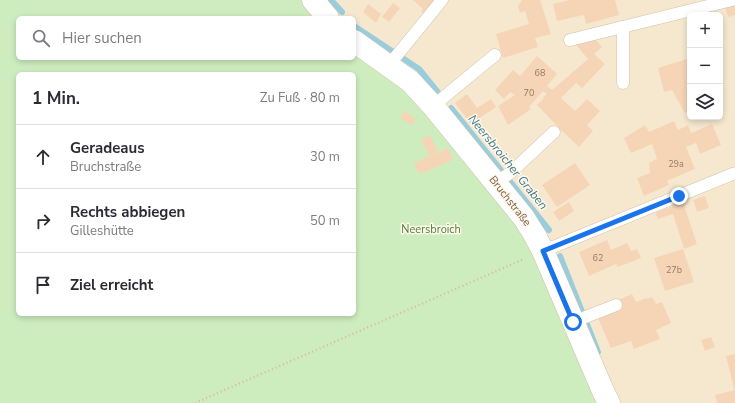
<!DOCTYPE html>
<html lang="de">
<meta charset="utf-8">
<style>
body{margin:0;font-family:"Nunito Sans",sans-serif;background:#f2f2f3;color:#2b2b33}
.controls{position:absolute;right:12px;top:12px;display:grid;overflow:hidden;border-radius:6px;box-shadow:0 2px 6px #0003}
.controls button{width:36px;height:36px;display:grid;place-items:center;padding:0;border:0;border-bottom:1px solid #e1e1e2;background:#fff;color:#2b2b33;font:20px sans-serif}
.stop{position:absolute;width:12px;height:12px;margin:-9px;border:3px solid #1a73e8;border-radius:50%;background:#fff}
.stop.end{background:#1a73e8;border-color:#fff;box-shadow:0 1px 4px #0008}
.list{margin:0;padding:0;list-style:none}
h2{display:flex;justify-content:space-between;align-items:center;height:52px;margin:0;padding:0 16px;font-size:17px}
h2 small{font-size:13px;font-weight:400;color:#7c7c81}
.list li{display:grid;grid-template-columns:26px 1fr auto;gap:12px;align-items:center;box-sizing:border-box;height:64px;padding:0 16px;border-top:1px solid #e1e1e2}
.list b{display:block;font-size:15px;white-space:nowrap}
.list p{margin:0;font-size:13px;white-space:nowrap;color:#7c7c81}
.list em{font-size:13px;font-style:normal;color:#7c7c81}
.icon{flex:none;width:22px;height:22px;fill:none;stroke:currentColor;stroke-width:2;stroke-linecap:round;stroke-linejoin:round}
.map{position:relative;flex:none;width:735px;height:403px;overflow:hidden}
.search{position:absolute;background:#fff;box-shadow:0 2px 6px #0003;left:16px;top:16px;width:340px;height:44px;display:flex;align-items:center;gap:10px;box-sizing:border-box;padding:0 14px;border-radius:6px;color:#7c7c81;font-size:15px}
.panel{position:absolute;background:#fff;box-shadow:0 2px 6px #0003;left:16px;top:72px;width:340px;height:244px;border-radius:6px}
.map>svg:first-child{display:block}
</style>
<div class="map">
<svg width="735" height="403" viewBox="0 0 735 403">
<rect width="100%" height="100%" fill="#fef5e2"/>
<path fill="#f6e8cf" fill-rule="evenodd" d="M 314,0 L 735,0 L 735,403 L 609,403 L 354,38 L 354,18 L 332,18 ZM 690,15 L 720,15 L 720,117 L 690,117 Z"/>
<path fill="#ceedbf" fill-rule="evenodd" d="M 0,0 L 306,0 L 322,18 L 18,18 L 18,58 L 354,58 L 354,48 L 417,95 L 524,218 L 609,403 L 0,403 ZM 18,74 L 354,74 L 354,314 L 18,314 Z"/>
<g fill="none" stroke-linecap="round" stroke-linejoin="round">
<g stroke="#9acddc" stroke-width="6">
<path d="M 331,0 L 342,12"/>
<path d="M 354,26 L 419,69 L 440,95"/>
<path d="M 451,108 L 549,230"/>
<path d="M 560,256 L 598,352"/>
</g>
</g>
<g fill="#f6d5b7">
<path d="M 413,0 L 437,0 L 424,14 L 421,11 L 423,9 Z"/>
<path d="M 522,0 L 540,0 L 551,34 L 535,38 L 538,47 L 503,58 L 496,34 L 529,24 L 525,11 L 520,13 L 518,6 Z"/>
<path d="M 570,0 L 615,0 L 619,15 L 586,24 L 584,15 L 557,21 L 553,4 Z"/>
<path d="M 393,3 L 400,8 L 389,22 L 382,17 Z"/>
<path d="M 368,4 L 381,14 L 376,23 L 363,12 Z"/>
<path d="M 735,5 L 735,15 L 728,17 L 725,7 Z"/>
<path d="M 596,40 L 602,47 L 594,54 L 605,64 L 582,88 L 576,83 L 561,98 L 575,111 L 587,99 L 600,111 L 587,125 L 593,131 L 579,147 L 560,129 L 537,105 L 544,98 L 543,97 L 547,94 L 543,91 L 529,107 L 531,109 L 508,125 L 498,106 L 515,95 L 510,92 L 504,99 L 495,90 L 513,70 L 520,76 L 537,56 L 557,74 L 547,86 L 552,90 L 588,59 L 576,45 Z"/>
<path d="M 690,58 L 690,110 L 685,113 L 672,90 L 664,92 L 658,68 Z"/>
<path d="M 467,94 L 477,108 L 491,99 L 496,107 L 471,124 L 455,103 Z"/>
<path d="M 405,111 L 416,119 L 412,125 L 400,118 Z"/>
<path d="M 674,121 L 678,130 L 688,125 L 691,133 L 712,124 L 721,145 L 700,154 L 696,143 L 686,147 L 695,169 L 667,181 L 669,185 L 644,196 L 637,178 L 650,173 L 649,163 L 657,159 L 652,144 L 631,153 L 624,138 L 645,125 L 649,132 Z"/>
<path d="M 430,135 L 438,151 L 429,156 L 421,140 Z"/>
<path d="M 448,148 L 453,160 L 419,174 L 414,163 Z"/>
<path d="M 575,163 L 590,185 L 557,207 L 542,185 Z"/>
<path d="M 705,196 L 709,208 L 697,212 L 693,200 Z"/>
<path d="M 569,202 L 574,211 L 559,221 L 553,212 Z"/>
<path d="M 683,202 L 697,244 L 684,249 L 673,214 L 658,219 L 655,213 Z"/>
<path d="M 607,240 L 611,250 L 627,243 L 631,251 L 637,249 L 641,258 L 618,267 L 616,264 L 589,276 L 579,252 Z"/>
<path d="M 683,249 L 694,282 L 665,291 L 654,258 Z"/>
<path d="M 632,294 L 636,302 L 646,298 L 646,299 L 652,297 L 656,304 L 662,302 L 671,323 L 656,330 L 660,339 L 634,349 L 631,341 L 611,348 L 598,318 L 618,300 Z"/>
<path d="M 711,337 L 715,347 L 705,351 L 701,340 Z"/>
<path d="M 735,354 L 735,389 L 734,389 L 726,356 Z"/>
<path d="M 735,390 L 735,403 L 717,403 L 715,395 Z"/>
</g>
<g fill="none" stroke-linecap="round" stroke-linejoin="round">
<defs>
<g id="service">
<path d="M 623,27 L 623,83"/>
<path d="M 570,40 L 732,0"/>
<path d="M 389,65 L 442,0"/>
<path d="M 433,106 L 495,55"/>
<path d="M 496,183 L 510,173 L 554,132"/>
<path d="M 543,251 L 735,173"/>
<path d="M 573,322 L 616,305"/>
</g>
<g id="minor">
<path d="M 313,0 L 328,18"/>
<path d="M 354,41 L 410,81 L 433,106 L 524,218 L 534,234 L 543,251 L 603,391 L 609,403"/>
</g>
</defs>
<use href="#service" stroke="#d2bfaa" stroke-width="13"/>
<use href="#minor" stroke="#d2bfaa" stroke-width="23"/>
<path stroke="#dbb89a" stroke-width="2.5" stroke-dasharray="1 3" stroke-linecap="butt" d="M 195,403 L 524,259"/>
<use href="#service" stroke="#fff" stroke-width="12"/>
<use href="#minor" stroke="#fff" stroke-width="22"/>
</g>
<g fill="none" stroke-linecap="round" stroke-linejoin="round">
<path stroke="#1a73e8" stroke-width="5" d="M 573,322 L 543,251 L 679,196"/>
</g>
<g text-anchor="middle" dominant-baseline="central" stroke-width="3" stroke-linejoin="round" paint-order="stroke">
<g font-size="9" fill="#987a62">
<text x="540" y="73">68</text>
<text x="529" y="93">70</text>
<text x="676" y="164">29a</text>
<text x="598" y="258">62</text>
<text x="674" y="270">27b</text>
</g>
<g font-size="11" fill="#785b46" stroke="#fff8ea">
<text transform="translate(510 201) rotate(52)">Bruchstraße</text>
</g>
<g font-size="11" fill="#4c7f3d" stroke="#fff8ea">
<text x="431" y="229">Neersbroich</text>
</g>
<g font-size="12" font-style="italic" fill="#3d7a8d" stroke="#fff8ea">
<text transform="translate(508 162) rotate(51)">Neersbroicher Graben</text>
</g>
</g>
</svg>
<div class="controls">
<button>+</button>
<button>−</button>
<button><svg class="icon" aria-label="layers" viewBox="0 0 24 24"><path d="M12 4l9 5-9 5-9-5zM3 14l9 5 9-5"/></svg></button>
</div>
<div class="stop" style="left:573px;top:322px"></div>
<div class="stop end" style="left:679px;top:196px"></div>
<div class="search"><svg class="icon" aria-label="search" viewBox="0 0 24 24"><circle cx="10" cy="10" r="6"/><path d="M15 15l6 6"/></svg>Hier suchen</div>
<section class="panel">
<h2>1 Min.<small>Zu Fuß · 80 m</small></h2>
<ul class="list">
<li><svg class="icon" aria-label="ahead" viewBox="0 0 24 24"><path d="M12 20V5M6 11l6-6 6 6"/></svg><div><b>Geradeaus</b><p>Bruchstraße</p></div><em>30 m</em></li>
<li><svg class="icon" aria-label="right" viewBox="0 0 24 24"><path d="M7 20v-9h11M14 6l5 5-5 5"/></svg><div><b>Rechts abbiegen</b><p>Gilleshütte</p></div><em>50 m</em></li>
<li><svg class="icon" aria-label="arrive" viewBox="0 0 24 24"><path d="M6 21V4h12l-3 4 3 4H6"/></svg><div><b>Ziel erreicht</b></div></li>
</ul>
</section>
</div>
